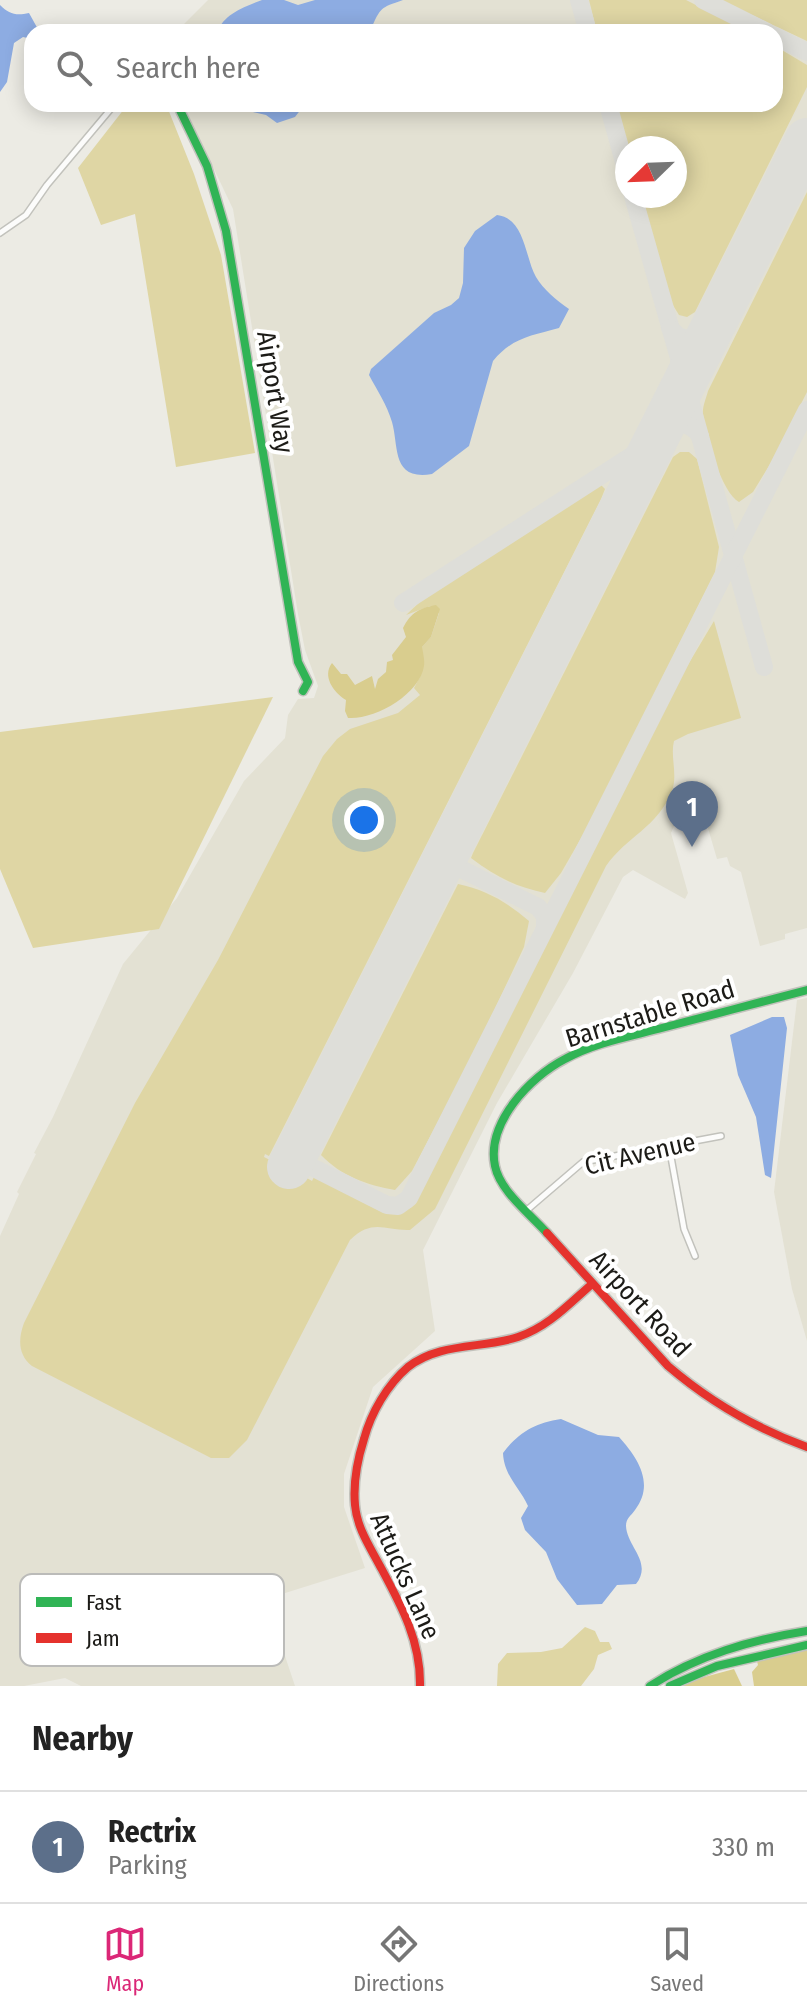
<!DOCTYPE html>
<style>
body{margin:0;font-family:"Fira Sans Condensed",sans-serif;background:#f6f6f6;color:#222}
.compass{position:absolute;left:615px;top:136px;width:72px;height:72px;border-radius:50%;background:#fff;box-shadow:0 4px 20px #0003;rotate:247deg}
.you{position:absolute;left:364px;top:820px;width:28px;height:28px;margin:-20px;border:6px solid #fff;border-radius:50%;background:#1a73e8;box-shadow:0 0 0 12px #1a73e833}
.badge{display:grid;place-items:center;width:52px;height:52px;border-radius:50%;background:#db2777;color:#fff;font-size:26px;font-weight:700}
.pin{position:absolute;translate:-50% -66px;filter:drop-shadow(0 2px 4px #0008)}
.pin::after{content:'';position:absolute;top:42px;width:28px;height:24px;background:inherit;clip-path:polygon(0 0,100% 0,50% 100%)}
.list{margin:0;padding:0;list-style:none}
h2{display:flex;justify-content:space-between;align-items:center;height:104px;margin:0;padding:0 32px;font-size:34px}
h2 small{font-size:26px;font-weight:400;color:#767676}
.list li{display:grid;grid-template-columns:52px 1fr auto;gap:24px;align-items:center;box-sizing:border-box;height:112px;padding:0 32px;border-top:2px solid #e0e0e0}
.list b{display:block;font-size:30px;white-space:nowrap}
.list p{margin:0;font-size:26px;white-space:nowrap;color:#767676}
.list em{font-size:26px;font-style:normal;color:#767676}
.icon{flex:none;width:44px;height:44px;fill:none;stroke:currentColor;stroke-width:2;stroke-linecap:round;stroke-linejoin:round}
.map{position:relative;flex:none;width:807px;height:1686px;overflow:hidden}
.search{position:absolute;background:#fff;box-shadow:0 4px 20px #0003;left:24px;right:24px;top:24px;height:88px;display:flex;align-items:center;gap:20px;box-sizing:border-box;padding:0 28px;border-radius:24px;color:#767676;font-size:30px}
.sheet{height:216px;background:#fff}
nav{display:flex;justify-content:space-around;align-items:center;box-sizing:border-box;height:112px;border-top:2px solid #e0e0e0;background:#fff;font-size:22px;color:#767676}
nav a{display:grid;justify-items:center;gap:4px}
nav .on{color:#db2777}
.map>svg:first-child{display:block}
</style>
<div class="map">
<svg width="807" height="1686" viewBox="0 0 807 1686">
<rect width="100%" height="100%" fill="#ecebe4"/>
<g fill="#e3e1d3" fill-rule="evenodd">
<path d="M 208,0 L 807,0 L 807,928 L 785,934 L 785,939 L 760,946 L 741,872 L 730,866 L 727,857 L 717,859 L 705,818 L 674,826 L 671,833 L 688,893 L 685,899 L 633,870 L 623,877 L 573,973 L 497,1103 L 423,1250 L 435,1331 L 373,1387 L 344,1474 L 344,1507 L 365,1568 L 266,1599 L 295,1686 L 81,1686 L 65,1678 L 24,1686 L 0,1686 L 0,1236 L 19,1194 L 17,1192 L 36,1154 L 34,1153 L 53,1117 L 123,964 L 177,898 L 244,781 L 285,738 L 288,715 L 298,699 L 314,698 L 318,686 L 305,650 L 298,614 L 233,209 L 183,104 L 775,104 L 775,32 L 176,32 ZM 627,148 L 675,148 L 675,196 L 627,196 Z"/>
<path d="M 807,998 L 807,1341 L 792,1289 L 774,1192 L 797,1000 Z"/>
</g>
<g fill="#dfd6a4">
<path d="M 589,0 L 686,0 L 749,32 L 597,32 Z"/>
<path d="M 720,0 L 807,0 L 807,41 Z"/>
<path d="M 775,46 L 807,65 L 807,87 L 695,312 L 687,317 L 679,315 L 671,302 L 642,196 L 675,196 L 675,148 L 629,148 L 616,104 L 775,104 Z"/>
<path d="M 128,104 L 166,104 L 194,174 L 221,255 L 255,453 L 176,467 L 135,214 L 101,225 L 78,168 Z"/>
<path d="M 807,192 L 807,392 L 772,461 L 753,492 L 739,502 C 722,493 705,436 703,415 C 702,407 706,399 708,391 Z"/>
<path d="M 680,452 L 689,452 L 697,459 L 719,547 L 715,572 L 591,821 L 561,873 L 545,893 C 515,887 495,876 471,858 L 473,853 L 673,457 Z"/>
<path d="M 601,485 L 605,489 L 601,499 L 269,1156 L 265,1154 L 264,1157 L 274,1162 L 276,1160 L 312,1181 L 314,1177 L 384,1213 L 398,1214 L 412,1207 L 680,678 L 714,621 L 741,718 L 688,734 L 674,741 C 670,757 678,774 672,791 C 658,827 626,837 606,866 L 435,1209 L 410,1230 C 385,1231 373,1218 350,1240 L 247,1440 L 229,1458 L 211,1458 L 32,1366 C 18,1355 18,1339 24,1323 L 135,1103 L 218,960 L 323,756 L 337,739 L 350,729 L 398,713 L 420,695 L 414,688 L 421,675 L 422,647 L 431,637 L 439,613 L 430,606 L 406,615 L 422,600 Z"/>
<path d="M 273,697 L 159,929 L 33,948 L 0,869 L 0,732 Z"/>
<path d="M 458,884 C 486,890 507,902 529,921 L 524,947 L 473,1055 L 412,1171 L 395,1190 C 367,1185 341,1176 321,1155 Z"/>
<path d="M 585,1627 L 595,1631 L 600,1642 L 609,1642 L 612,1649 L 598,1655 L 594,1669 L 581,1686 L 497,1686 L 498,1664 L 507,1653 L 541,1652 L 562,1648 Z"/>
</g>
<g fill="#d9cd8e">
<path d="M 436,605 L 440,609 L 431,637 L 422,647 C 423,653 425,661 424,666 C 420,694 375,720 348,718 L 345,711 L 346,700 C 333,692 322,676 332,663 L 341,674 L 347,674 L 355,685 L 372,676 L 375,689 L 378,679 L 386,672 L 387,662 L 393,660 L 392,655 L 406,637 L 403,628 C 411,612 420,608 436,605 Z"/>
<path d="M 807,1650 L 807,1686 L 754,1686 L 752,1672 L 758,1665 L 757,1661 Z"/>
<path d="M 734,1669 L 742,1686 L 681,1686 L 697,1679 Z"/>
</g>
<g fill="#8dace2">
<path d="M 262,0 L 284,0 L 298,5 L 315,0 L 403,0 C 380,8 381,7 371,29 L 357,29 L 352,32 L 218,32 C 222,15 246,6 262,0 Z"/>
<path d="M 0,5 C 9,14 16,16 29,13 L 39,31 L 32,32 L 32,39 L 23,37 L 14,43 L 7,82 L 0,92 Z"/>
<path d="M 243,104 L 305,104 L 295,117 L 277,123 L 266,115 L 249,111 Z"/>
<path d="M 497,215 C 525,218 525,258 536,277 C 543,289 557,301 569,309 L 559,328 C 531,336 513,337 493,361 L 469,446 L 432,474 C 391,481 399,446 392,422 C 387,405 377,390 369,375 L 371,369 L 434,313 L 451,305 L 459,298 L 463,283 L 464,248 L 475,231 Z"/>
<path d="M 772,1017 L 784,1017 L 787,1028 L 771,1178 L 765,1175 L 756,1117 L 738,1075 L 730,1035 Z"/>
<path d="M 561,1419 L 598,1435 L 619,1437 C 638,1458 655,1484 635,1510 C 631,1516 626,1518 626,1526 C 627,1547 653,1562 636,1584 L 617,1585 L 602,1604 L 577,1605 L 557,1579 L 546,1552 L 525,1530 L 521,1518 L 528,1506 C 519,1486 504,1476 503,1453 C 519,1432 535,1423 561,1419 Z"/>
</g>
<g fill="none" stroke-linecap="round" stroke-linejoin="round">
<g stroke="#deded9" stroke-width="18">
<path d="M 579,0 L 588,32"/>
<path d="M 703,0 L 767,32"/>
<path d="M 775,36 L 807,52"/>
<path d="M 608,104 L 627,173"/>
<path d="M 633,196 L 679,358 L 680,379 L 677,397"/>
<path d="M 670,328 L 678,336 L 690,340 L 711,331"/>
<path d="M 694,364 L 690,386 L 691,404 L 764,667"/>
<path d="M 658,435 C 673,423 688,418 700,436"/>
<path d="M 403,603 L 656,440"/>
<path d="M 452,842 L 452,855 L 459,868"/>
<path d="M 435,877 L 448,868 L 459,868 L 538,907 L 545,916 L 545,927"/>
<path d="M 294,1158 L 387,1205 L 398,1206 L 409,1198 L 807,410"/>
</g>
<path stroke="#deded9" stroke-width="44" d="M 289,1167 L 807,140"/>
<defs>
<g id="street">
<path d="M 0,233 L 26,215 L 47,185 L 115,104"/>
<path d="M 669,1146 L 684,1229 L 695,1256"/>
<path d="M 527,1210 L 583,1162 L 721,1136"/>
</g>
<g id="fast">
<path d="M 177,104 L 207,166 L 226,231 L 298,662 L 308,682 L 303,691"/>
<path d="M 547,1233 C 530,1214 500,1191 495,1166 C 486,1123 530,1077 565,1059 C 594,1043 627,1037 658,1029 C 708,1016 757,1003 807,990"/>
<path d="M 650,1686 C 698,1655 751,1640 807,1631"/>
<path d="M 670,1686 L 717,1666 L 807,1645"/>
</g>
<g id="jam">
<path d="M 547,1233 L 668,1366 C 710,1402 755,1428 807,1447"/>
<path d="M 420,1686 C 421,1641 401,1605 380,1566 C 370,1547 357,1528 355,1505 C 353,1483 357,1461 364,1439 C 371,1413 387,1385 408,1367 C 440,1342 482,1349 518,1337 C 548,1327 569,1304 592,1284"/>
</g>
</defs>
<use href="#street" stroke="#c2c2bc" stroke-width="8"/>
<use href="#fast" stroke="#c2c2bc" stroke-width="11"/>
<use href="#jam" stroke="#c2c2bc" stroke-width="11"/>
<use href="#street" stroke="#fcfcfb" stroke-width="5"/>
<use href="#fast" stroke="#30b455" stroke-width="8"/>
<use href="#jam" stroke="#e5322d" stroke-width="8"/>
</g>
<g text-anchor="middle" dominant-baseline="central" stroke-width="8" stroke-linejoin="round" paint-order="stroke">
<g font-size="26" fill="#1c1b17" stroke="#fff">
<text transform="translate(275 392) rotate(81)">Airport Way</text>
<text transform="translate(650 1014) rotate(-17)">Barnstable Road</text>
<text transform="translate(640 1154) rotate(-13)">Cit Avenue</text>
<text transform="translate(640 1304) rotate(47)">Airport Road</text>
<text transform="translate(405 1576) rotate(66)">Attucks Lane</text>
</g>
</g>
<rect x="20" y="1574" width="264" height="92" rx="12" fill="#fff" stroke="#bbbbb9" stroke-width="2"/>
<rect x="36" y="1597" width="36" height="10" fill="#30b455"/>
<rect x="36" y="1633" width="36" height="10" fill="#e5322d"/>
<g font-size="22" fill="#1c1b17">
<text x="86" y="1610">Fast</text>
<text x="86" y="1646">Jam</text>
</g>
</svg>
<svg class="compass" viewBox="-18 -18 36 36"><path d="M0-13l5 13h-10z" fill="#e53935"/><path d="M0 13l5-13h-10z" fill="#767676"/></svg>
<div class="you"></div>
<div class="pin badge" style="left:692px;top:847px;background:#5c6f8a">1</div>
<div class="search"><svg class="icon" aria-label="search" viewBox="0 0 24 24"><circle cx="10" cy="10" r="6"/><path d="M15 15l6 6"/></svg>Search here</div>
</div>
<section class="sheet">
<h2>Nearby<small></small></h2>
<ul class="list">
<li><span class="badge" style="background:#5c6f8a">1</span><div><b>Rectrix</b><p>Parking</p></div><em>330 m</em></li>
</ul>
</section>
<nav>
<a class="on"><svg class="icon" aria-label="map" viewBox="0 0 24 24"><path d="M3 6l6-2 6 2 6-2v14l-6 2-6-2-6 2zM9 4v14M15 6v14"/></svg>Map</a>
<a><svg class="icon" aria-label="directions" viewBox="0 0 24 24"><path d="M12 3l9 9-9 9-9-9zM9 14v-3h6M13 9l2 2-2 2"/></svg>Directions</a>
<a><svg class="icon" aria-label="saved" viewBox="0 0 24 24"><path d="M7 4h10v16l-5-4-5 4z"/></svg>Saved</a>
</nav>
